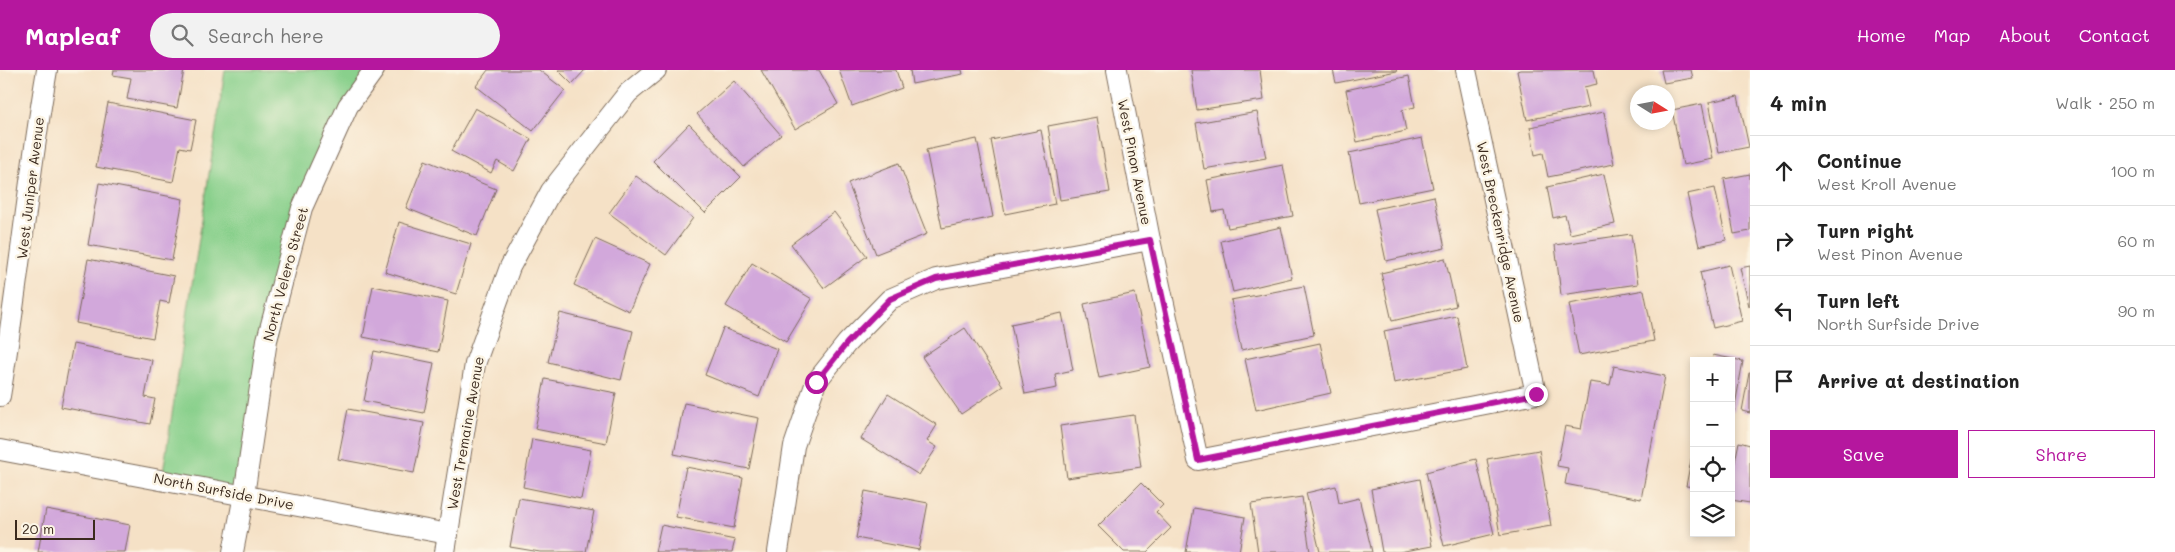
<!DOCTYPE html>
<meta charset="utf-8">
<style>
body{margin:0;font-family:Mali,sans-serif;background:#f2f2f2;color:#222}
.controls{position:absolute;right:15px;bottom:15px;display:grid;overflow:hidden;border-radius:0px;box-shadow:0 2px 8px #0003}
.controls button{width:45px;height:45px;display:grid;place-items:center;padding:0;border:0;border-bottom:1px solid #e0e0e0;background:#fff;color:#222;font:25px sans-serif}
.compass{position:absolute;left:1630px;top:15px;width:45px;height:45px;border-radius:50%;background:#fff;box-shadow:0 2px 8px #0003;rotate:101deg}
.scale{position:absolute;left:15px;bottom:12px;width:80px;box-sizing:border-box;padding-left:5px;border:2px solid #3b2a1e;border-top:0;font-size:14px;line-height:18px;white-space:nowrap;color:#3b2a1e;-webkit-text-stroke:4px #fcf5e5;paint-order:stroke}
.stop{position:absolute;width:15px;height:15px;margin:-11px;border:4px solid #b5179e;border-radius:50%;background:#fff}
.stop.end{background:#b5179e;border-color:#fff;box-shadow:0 1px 5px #0008}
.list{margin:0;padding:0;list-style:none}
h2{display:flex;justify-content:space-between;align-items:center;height:65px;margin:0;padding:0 20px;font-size:21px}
h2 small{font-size:16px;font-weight:400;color:#767676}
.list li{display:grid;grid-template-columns:32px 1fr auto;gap:15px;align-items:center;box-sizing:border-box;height:70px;padding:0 20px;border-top:1px solid #e0e0e0}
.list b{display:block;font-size:19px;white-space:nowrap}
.list p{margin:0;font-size:16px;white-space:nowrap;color:#767676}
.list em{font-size:16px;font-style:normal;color:#767676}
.actions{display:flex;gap:10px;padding:15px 20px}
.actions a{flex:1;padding:11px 0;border:1px solid #b5179e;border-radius:0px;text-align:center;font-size:18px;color:#b5179e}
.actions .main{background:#b5179e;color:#fff}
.icon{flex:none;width:28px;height:28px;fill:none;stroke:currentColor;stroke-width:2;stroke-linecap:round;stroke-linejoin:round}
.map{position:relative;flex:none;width:1750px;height:482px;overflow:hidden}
header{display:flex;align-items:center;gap:30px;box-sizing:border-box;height:70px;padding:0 25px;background:#b5179e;color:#fff}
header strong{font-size:24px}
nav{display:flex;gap:28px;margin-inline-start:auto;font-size:18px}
.search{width:350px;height:45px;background:#f2f2f2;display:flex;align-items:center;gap:12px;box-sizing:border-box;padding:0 18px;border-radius:28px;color:#767676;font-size:19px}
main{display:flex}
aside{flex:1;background:#fff}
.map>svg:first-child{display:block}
</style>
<header>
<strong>Mapleaf</strong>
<div class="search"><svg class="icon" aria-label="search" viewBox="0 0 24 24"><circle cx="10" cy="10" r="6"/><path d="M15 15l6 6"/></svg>Search here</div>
<nav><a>Home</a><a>Map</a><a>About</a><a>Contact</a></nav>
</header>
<main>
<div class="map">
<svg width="1750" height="482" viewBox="0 0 1750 482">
<rect width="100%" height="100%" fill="#fcf5e5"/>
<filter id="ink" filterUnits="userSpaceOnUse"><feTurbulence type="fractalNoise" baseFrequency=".02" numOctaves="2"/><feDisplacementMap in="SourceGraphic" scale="10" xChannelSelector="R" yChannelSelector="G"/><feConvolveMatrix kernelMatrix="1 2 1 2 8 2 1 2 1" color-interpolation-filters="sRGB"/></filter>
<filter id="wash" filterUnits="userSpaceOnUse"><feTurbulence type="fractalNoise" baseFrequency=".0096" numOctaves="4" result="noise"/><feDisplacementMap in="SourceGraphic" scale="20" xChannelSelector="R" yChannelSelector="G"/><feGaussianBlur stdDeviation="1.12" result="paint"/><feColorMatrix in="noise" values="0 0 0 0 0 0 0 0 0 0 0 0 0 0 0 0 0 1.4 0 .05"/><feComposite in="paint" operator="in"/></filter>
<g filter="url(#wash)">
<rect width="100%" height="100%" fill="#f5e1c6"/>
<path fill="#89d08c" stroke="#627d55" d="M 225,0 L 374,0 L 302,138 L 244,425 L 162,409 Z"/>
<g id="blocks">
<g fill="#d2a8db">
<path d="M 114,0 L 184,0 L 177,38 L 127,29 L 131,8 L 113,5 Z"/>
<path d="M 488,0 L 539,0 L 565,20 L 533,61 L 476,16 Z"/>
<path d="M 558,0 L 585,0 L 572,14 Z"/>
<path d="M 761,0 L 819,0 L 838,34 L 795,59 Z"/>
<path d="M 839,0 L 896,0 L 902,18 L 852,36 Z"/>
<path d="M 910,0 L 962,0 L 963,4 L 912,14 Z"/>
<path d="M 1191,0 L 1260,0 L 1264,30 L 1197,40 Z"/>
<path d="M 1333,0 L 1396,0 L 1397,1 L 1336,13 Z"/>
<path d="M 1520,0 L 1594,0 L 1597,14 L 1584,17 L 1589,37 L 1527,50 L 1517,1 Z"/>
<path d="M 1661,0 L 1691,0 L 1693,8 L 1664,13 Z"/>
<path d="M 1409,6 L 1415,37 L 1402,40 L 1406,61 L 1357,72 L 1346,20 Z"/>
<path d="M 734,11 L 781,65 L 744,97 L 697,44 Z"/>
<path d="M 1738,26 L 1749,77 L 1719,83 L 1709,32 Z"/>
<path d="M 108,33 L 196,50 L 190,79 L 180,77 L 173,112 L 96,97 Z"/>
<path d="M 1702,34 L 1713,89 L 1683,95 L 1672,40 Z"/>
<path d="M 475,38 L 531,69 L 514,101 L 497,91 L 491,103 L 451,81 Z"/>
<path d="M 1257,42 L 1266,88 L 1204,99 L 1196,53 Z"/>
<path d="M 1604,42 L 1614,94 L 1548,107 L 1543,83 L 1535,85 L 1530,57 Z"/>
<path d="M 1097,47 L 1110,122 L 1060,130 L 1048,56 Z"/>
<path d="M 689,54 L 741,107 L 705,143 L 653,91 Z"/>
<path d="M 1041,60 L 1055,134 L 1005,144 L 991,70 Z"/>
<path d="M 1422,68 L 1433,118 L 1359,133 L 1349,83 Z"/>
<path d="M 977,69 L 993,147 L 942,158 L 926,80 Z"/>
<path d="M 425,90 L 496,119 L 477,166 L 406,138 Z"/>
<path d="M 899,93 L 927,164 L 876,184 L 848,113 Z"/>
<path d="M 1283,95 L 1293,146 L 1228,158 L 1224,140 L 1213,142 L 1207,110 Z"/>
<path d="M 1604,104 L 1615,154 L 1570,164 L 1565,145 L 1553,148 L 1547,117 Z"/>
<path d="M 1750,104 L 1750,161 L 1734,164 L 1724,109 Z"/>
<path d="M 636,106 L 693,148 L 666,185 L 609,143 Z"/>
<path d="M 99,113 L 183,129 L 172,190 L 88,175 Z"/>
<path d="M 1715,118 L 1726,170 L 1699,176 L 1687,124 Z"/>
<path d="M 1434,126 L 1445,178 L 1386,191 L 1375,139 Z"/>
<path d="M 834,142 L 867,186 L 824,218 L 791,174 Z"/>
<path d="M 399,152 L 471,174 L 456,224 L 385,202 Z"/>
<path d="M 1281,157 L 1292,208 L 1233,222 L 1221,171 Z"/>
<path d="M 1631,164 L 1638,214 L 1561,225 L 1555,175 Z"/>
<path d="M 595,169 L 650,194 L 629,241 L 574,215 Z"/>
<path d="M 1445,188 L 1456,236 L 1392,251 L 1381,203 Z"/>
<path d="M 88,189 L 174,206 L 169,233 L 160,231 L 153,268 L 76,253 Z"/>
<path d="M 752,193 L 812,229 L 786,272 L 726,236 Z"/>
<path d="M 1729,195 L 1742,251 L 1713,258 L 1700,202 Z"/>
<path d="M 1750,196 L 1750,236 L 1749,236 L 1740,198 Z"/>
<path d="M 373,216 L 448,231 L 438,282 L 363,267 Z"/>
<path d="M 1304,216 L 1314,265 L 1241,280 L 1231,230 Z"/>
<path d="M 1644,220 L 1654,271 L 1579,285 L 1569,234 Z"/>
<path d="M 1135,223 L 1150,297 L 1099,308 L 1084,234 Z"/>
<path d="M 560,243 L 633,261 L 621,310 L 548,292 Z"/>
<path d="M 1062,243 L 1073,300 L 1055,304 L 1057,318 L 1025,324 L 1011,254 Z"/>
<path d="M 1457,246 L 1467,299 L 1394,313 L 1384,261 Z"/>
<path d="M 723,258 L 777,279 L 759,327 L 705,305 Z"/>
<path d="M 965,258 L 1003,316 L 961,344 L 922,287 Z"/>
<path d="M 1320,273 L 1331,323 L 1256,340 L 1245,289 Z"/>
<path d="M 73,274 L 152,290 L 145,327 L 155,329 L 150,354 L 61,337 Z"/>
<path d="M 374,281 L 434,293 L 424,343 L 364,331 Z"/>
<path d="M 1713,285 L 1743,291 L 1734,341 L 1731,340 L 1731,291 L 1712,291 Z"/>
<path d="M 1614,296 L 1665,306 L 1641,429 L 1565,414 L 1568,398 L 1557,396 L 1565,356 L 1581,359 L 1590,312 L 1610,315 Z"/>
<path d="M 1749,303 L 1750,303 L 1750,343 L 1742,341 Z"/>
<path d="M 545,309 L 616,323 L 606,373 L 535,359 Z"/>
<path d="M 888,324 L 937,355 L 927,371 L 937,377 L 919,405 L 861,369 Z"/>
<path d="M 684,333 L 759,348 L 749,399 L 674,384 Z"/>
<path d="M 348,339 L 424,353 L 414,403 L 338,389 Z"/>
<path d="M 1134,345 L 1141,397 L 1067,408 L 1060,356 Z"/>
<path d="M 532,369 L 591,380 L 581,429 L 523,417 Z"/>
<path d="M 1739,372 L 1750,375 L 1750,433 L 1731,430 L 1731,411 Z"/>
<path d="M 1539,380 L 1551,456 L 1500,465 L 1487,389 Z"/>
<path d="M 1693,380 L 1694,380 L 1694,417 L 1686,416 Z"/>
<path d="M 1476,389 L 1494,464 L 1444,476 L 1426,402 Z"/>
<path d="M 686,397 L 743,408 L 734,458 L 676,447 Z"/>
<path d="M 1420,409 L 1432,476 L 1399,482 L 1382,482 L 1371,419 Z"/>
<path d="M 1141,413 L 1163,435 L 1156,442 L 1171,458 L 1147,482 L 1124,482 L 1098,456 Z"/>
<path d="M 1336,416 L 1339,433 L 1359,428 L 1372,482 L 1320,482 L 1306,423 Z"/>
<path d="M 865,421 L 928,433 L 919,480 L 856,468 Z"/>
<path d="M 1302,427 L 1310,482 L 1258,482 L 1251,434 Z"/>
<path d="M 519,428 L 594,441 L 586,482 L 540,482 L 510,477 Z"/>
<path d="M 1194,438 L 1245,447 L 1239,482 L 1186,482 Z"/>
<path d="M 46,439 L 130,455 L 125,482 L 38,482 Z"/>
<path d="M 661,455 L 735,470 L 732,482 L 655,482 Z"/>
</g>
</g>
</g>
<g filter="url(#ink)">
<use href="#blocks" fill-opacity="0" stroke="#7c6a59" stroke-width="1"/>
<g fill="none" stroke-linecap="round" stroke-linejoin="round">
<defs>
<g id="minor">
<path d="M 1117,0 L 1150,170 L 1198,390 L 1536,324 L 1466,0"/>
<path d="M 0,326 C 18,218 28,108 47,0"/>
<path d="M 0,380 L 448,464"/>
<path d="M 233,482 L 244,425 L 267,270 L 302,138 L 348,36 L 374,0"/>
<path d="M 445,482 L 475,294 L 510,197 L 551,121 L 628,23 L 656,0"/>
<path d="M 778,482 L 794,376 L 816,312 L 847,273 L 890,229 L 936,209 L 1150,170"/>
</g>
</defs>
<use href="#minor" stroke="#7c6a59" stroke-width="22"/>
<use href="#minor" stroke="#fff" stroke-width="20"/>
</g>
</g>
<g fill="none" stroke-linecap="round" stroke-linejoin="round" filter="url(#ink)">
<path stroke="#b5179e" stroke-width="6" d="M 816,312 L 847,273 L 890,229 L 936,209 L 1150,170 L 1198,390 L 1536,324"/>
</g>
<g text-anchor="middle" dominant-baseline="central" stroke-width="5" stroke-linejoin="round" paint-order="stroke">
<g font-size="14" fill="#3b2a1e" stroke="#fcf5e5">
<text transform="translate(1135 92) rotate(79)">West Pinon Avenue</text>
<text transform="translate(30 118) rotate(-83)">West Juniper Avenue</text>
<text transform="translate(1501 162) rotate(78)">West Breckenridge Avenue</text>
<text transform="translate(285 204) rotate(-75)">North Velero Street</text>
<text transform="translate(465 363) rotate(-80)">West Tremaine Avenue</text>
<text transform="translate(224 421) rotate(11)">North Surfside Drive</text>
</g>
</g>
</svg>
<div class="controls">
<button>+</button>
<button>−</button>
<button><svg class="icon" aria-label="locate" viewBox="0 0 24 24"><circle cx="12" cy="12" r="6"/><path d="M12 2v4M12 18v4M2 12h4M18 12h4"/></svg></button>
<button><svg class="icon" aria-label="layers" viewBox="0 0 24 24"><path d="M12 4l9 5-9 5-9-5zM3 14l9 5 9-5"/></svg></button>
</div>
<svg class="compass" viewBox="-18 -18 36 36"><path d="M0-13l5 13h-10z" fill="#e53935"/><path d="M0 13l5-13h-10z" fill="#767676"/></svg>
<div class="scale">20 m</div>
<div class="stop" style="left:816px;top:312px"></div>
<div class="stop end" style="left:1536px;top:324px"></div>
</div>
<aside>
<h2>4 min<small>Walk · 250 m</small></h2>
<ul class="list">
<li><svg class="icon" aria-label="ahead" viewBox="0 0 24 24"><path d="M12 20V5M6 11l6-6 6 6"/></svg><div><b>Continue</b><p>West Kroll Avenue</p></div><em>100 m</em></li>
<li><svg class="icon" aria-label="right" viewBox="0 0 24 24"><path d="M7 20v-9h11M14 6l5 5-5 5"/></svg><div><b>Turn right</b><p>West Pinon Avenue</p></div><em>60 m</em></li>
<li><svg class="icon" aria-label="left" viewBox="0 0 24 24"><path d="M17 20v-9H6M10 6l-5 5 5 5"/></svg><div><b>Turn left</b><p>North Surfside Drive</p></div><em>90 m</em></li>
<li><svg class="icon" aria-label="arrive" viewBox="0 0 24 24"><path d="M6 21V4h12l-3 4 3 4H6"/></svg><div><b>Arrive at destination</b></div></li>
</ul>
<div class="actions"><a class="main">Save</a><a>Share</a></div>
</aside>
</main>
